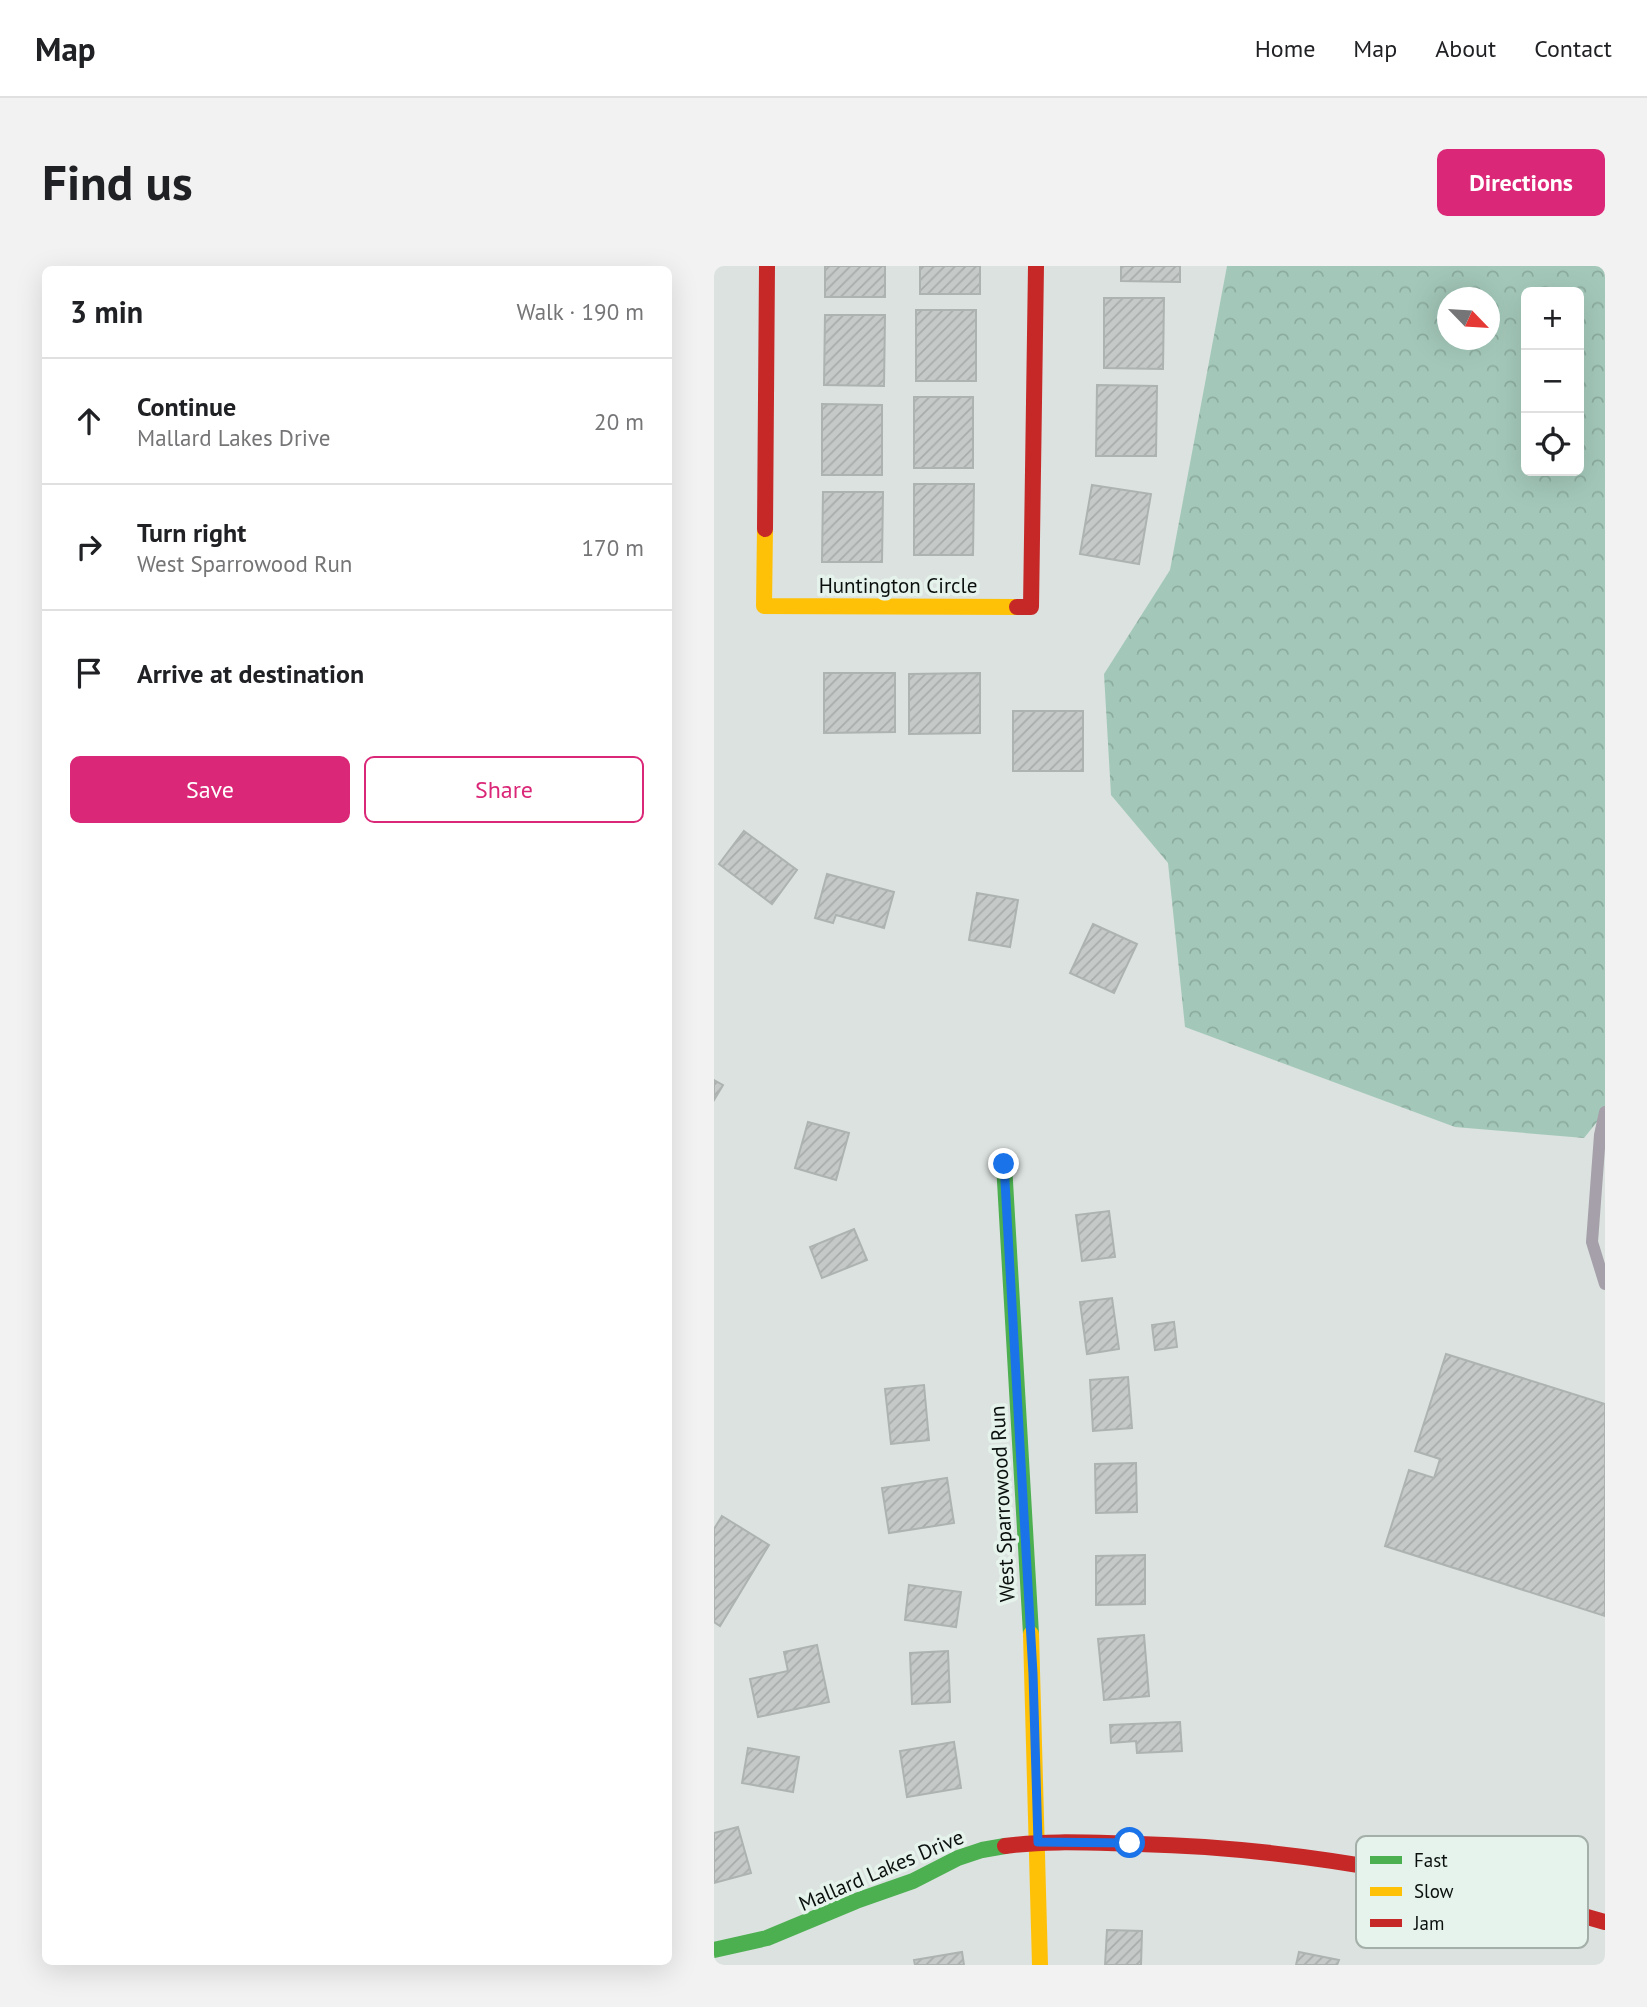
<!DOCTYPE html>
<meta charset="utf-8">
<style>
body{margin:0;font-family:"PT Sans",sans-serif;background:#f2f2f2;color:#202124}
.controls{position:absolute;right:21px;top:21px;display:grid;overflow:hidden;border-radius:10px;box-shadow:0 7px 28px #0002}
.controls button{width:63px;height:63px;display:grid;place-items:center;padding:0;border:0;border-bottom:2px solid #e0e0e0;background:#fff;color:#202124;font:35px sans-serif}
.compass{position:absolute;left:723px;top:21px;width:63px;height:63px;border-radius:50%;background:#fff;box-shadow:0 7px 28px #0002;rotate:115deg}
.stop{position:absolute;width:21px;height:21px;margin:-16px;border:5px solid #1a73e8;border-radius:50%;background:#fff}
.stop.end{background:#1a73e8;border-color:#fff;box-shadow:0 2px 7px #0008}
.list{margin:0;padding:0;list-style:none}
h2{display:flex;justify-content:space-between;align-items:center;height:91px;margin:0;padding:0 28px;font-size:30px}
h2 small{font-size:23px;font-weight:400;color:#757577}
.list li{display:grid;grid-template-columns:46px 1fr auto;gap:21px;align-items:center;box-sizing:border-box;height:126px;padding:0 28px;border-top:2px solid #e0e0e0}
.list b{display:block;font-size:26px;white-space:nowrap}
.list p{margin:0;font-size:23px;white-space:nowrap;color:#757577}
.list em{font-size:23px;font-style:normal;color:#757577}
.actions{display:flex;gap:14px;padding:21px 28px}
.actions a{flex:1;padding:16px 0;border:2px solid #db2777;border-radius:10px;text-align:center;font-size:24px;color:#db2777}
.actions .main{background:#db2777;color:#fff}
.icon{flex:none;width:38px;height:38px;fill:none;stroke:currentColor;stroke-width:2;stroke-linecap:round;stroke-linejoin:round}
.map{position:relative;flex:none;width:891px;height:1699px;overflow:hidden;border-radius:10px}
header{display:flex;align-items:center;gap:42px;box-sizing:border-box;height:98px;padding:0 35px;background:#fff;border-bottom:2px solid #e0e0e0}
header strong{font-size:33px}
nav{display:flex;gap:38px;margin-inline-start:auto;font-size:24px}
.intro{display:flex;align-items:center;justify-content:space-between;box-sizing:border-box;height:168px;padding:0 42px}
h1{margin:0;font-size:49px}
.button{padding:18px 32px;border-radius:10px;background:#db2777;color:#fff;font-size:24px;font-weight:700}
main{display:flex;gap:42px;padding:0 42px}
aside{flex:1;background:#fff;border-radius:10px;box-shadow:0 7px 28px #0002}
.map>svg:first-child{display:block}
</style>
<header>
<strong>Map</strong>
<nav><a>Home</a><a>Map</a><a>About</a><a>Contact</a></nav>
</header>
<div class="intro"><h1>Find us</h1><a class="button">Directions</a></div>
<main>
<aside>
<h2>3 min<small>Walk · 190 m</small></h2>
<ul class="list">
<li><svg class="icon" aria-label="ahead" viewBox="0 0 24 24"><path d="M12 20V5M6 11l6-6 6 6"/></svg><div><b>Continue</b><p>Mallard Lakes Drive</p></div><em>20 m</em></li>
<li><svg class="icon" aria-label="right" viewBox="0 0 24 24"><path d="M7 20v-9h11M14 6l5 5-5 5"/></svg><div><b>Turn right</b><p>West Sparrowood Run</p></div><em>170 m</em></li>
<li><svg class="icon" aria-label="arrive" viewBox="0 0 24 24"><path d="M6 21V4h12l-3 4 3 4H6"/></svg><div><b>Arrive at destination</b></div></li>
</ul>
<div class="actions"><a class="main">Save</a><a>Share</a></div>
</aside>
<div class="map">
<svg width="891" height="1699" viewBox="0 0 891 1699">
<defs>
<pattern id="forest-crowns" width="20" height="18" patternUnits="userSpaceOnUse" patternTransform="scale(1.75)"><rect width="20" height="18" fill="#a3c8b9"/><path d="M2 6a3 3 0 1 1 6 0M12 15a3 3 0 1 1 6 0" fill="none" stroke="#8bab9e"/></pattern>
<pattern id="building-hatch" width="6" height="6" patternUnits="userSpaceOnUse" patternTransform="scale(1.75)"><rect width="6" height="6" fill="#c5cac8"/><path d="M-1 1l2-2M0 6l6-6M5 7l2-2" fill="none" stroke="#a8acab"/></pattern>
</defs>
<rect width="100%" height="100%" fill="#dbe2df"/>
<path fill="url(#forest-crowns)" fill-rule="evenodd" d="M 513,0 L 891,0 L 891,846 L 870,872 L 741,861 L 471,761 L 454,597 L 397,529 L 390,408 L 456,304 ZM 812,26 L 865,26 L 865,205 L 812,205 ZM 734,32 L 776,32 L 776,74 L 734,74 Z"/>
<g fill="url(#building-hatch)" stroke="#adb3b0" stroke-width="2">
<rect x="111" y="0" width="60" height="31"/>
<rect x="206" y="0" width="60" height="28"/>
<path d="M 407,0 L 466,0 L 466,16 L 407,15 Z"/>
<path d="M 390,32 L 450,32 L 449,103 L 390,102 Z"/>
<rect x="202" y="44" width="60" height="71"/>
<path d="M 111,49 L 171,49 L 170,120 L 110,119 Z"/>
<path d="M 383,119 L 443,120 L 442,190 L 382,190 Z"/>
<rect x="200" y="131" width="59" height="71"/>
<path d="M 108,138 L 168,139 L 168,209 L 108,209 Z"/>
<path d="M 200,218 L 260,218 L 259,289 L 200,289 Z"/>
<path d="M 378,219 L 437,228 L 425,298 L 366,288 Z"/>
<path d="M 109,226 L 169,226 L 168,296 L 108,296 Z"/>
<path d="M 110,407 L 181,407 L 181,466 L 110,467 Z"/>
<path d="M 266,407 L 266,467 L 195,468 L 195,408 Z"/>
<rect x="299" y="445" width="70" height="60"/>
<path d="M 30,565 L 83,604 L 58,638 L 5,598 Z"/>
<path d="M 113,608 L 180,626 L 170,662 L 122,649 L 119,657 L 101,652 Z"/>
<path d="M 263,627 L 304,634 L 296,681 L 255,674 Z"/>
<path d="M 379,658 L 423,678 L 400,727 L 356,707 Z"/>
<path d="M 0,814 L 9,819 L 0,834 Z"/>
<path d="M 94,856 L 135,867 L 122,914 L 81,902 Z"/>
<path d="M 395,945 L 401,991 L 368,995 L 362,949 Z"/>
<path d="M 140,963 L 153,994 L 108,1012 L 96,981 Z"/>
<path d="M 398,1032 L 405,1083 L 373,1088 L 366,1036 Z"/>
<path d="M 460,1056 L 463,1081 L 441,1084 L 438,1059 Z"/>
<path d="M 732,1088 L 891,1138 L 891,1350 L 671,1280 L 695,1204 L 720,1212 L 726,1193 L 701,1185 Z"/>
<path d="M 414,1111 L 418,1162 L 379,1165 L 376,1114 Z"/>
<path d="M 210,1119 L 215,1174 L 177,1178 L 171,1123 Z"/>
<path d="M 422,1197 L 423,1246 L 382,1247 L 381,1198 Z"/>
<path d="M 233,1212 L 240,1257 L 175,1267 L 168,1222 Z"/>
<path d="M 8,1250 L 55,1279 L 6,1360 L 0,1356 L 0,1263 Z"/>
<path d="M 431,1289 L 431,1338 L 382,1339 L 382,1290 Z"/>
<path d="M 195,1319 L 247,1326 L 242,1361 L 191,1354 Z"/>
<path d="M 430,1369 L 435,1430 L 390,1434 L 384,1373 Z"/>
<path d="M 103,1379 L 115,1436 L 44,1451 L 36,1413 L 74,1405 L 70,1386 Z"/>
<path d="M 234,1385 L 236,1436 L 198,1438 L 196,1387 Z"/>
<path d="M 466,1456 L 468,1485 L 423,1487 L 422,1475 L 397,1477 L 396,1459 Z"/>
<path d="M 240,1476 L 247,1522 L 193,1531 L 186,1485 Z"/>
<path d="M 34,1482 L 85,1491 L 79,1526 L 28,1517 Z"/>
<path d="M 24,1561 L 37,1607 L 0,1617 L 0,1567 Z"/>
<path d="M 393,1664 L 428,1665 L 427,1699 L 391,1699 Z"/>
<path d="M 248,1686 L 250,1699 L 201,1699 L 200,1694 Z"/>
<path d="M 585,1686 L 625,1694 L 623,1699 L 582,1699 Z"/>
</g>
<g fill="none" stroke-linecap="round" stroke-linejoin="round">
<path stroke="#a5a0a9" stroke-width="12" d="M 891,846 L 886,869 L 878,976 L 891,1018"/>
<g stroke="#4caf50" stroke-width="16">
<path d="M 290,898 L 317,1368"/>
<path d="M 0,1684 L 53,1672 L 142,1635 L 199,1615 L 244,1592 L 268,1584 L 291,1580"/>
</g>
<g stroke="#ffc107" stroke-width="16">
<path d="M 51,263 L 50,340 L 303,341"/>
<path d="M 317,1368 L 326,1699"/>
</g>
<g stroke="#c62828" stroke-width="16">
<path d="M 51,263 L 53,0"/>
<path d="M 303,341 L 317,341 L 322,0"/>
<path d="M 291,1580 C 335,1574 380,1577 425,1578 C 584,1582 739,1611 891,1656"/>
</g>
</g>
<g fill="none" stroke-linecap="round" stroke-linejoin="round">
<path stroke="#1a73e8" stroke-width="9" d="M 290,898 L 319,1408 L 324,1576 L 416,1577"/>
</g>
<g text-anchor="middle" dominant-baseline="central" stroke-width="7" stroke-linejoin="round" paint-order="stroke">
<g font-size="21" fill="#0b100e" stroke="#e5f3ec">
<text x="184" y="319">Huntington Circle</text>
<text transform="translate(288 1238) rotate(-93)">West Sparrowood Run</text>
<text transform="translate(167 1604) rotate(-23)">Mallard Lakes Drive</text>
</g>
</g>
<rect x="642" y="1570" width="232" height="112" rx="10" fill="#e5f3ec" stroke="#a4afa9" stroke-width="2"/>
<rect x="656" y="1590" width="32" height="8" fill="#4caf50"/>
<rect x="656" y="1621" width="32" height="9" fill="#ffc107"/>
<rect x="656" y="1653" width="32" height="8" fill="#c62828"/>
<g font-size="19" fill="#0b100e">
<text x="700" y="1601">Fast</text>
<text x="700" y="1632">Slow</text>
<text x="700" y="1664">Jam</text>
</g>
</svg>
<div class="controls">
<button>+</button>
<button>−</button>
<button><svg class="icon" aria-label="locate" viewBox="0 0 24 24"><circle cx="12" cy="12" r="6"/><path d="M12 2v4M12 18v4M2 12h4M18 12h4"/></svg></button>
</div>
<svg class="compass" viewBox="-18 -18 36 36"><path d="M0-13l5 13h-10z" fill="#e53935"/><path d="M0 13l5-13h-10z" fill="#757577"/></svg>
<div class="stop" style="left:416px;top:1577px"></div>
<div class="stop end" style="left:290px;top:898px"></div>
</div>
</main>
